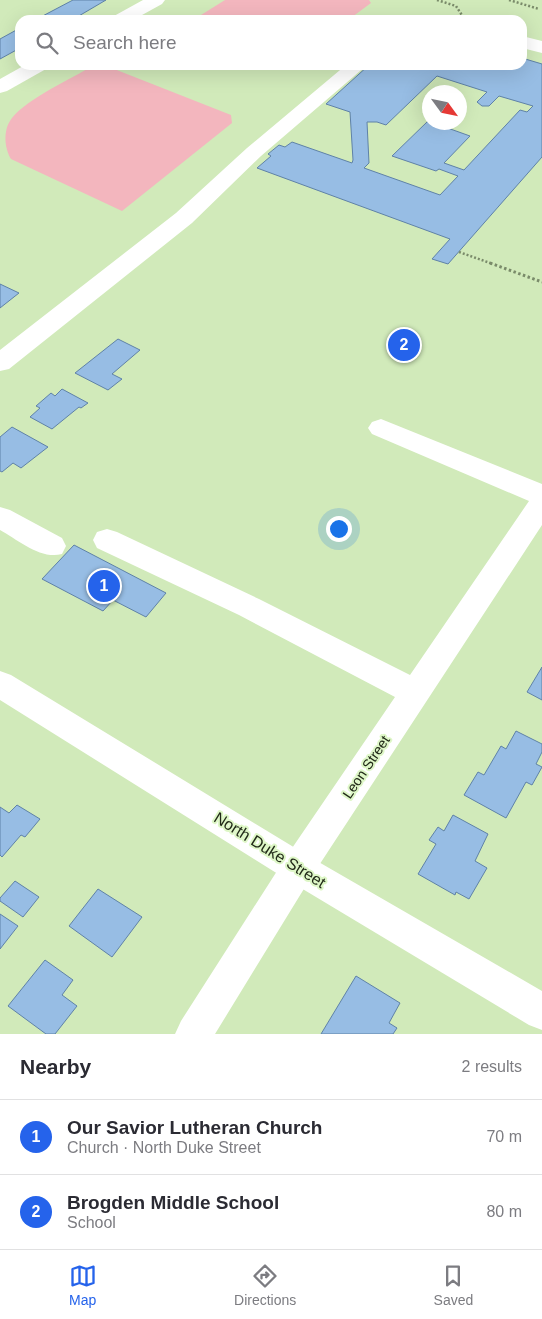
<!DOCTYPE html>
<meta charset="utf-8">
<style>
body{margin:0;font-family:Helvetica,sans-serif;background:#f2f2f3;color:#2b2b33}
.compass{position:absolute;left:422px;top:85px;width:45px;height:45px;border-radius:50%;background:#fff;box-shadow:0 5px 20px #0002;rotate:123deg}
.you{position:absolute;left:338px;top:528px;width:18px;height:18px;margin:-12px;border:4px solid #fff;border-radius:50%;background:#1a73e8;box-shadow:0 0 0 8px #1a73e833}
.badge{display:grid;place-items:center;width:32px;height:32px;border-radius:50%;background:#2563eb;color:#fff;font-size:16px;font-weight:700}
.pin{position:absolute;translate:-50% -50%;border:2px solid #fff;box-shadow:0 1px 5px #0006}
.list{margin:0;padding:0;list-style:none}
h2{display:flex;justify-content:space-between;align-items:center;height:65px;margin:0;padding:0 20px;font-size:21px}
h2 small{font-size:16px;font-weight:400;color:#7c7c81}
.list li{display:grid;grid-template-columns:32px 1fr auto;gap:15px;align-items:center;box-sizing:border-box;height:75px;padding:0 20px;border-top:1px solid #e1e1e2}
.list b{display:block;font-size:19px;white-space:nowrap}
.list p{margin:0;font-size:16px;white-space:nowrap;color:#7c7c81}
.list em{font-size:16px;font-style:normal;color:#7c7c81}
.icon{flex:none;width:28px;height:28px;fill:none;stroke:currentColor;stroke-width:2;stroke-linecap:round;stroke-linejoin:round}
.map{position:relative;flex:none;width:542px;height:1034px;overflow:hidden}
.search{position:absolute;background:#fff;box-shadow:0 5px 20px #0002;left:15px;right:15px;top:15px;height:55px;display:flex;align-items:center;gap:12px;box-sizing:border-box;padding:0 18px;border-radius:15px;color:#7c7c81;font-size:19px}
.sheet{height:215px;background:#fff}
nav{display:flex;justify-content:space-around;align-items:center;box-sizing:border-box;height:70px;border-top:1px solid #e1e1e2;background:#fff;font-size:14px;color:#7c7c81}
nav a{display:grid;justify-items:center;gap:2px}
nav .on{color:#2563eb}
.map>svg:first-child{display:block}
</style>
<div class="map">
<svg width="542" height="1034" viewBox="0 0 542 1034">
<rect width="100%" height="100%" fill="#d1eaba"/>
<g fill="#f3b6be">
<path d="M 225,0 L 369,0 L 371,3 L 348,20 L 193,20 Z"/>
<path d="M 94,65 L 104,65 L 231,115 L 232,123 L 122,211 L 11,159 C 4,147 3,129 12,118 C 28,98 71,79 94,65 Z"/>
</g>
<g fill="#97bde4" stroke="#5f82a7" fill-rule="evenodd">
<path d="M 73,0 L 106,0 L 72,20 L 35,20 Z"/>
<path d="M 20,28 L 20,48 L 0,59 L 0,39 Z"/>
<path d="M 522,58 L 542,64 L 542,157 L 448,264 L 432,259 L 450,239 L 257,168 L 271,156 L 268,154 L 279,145 L 285,147 L 292,142 L 352,163 L 353,160 L 350,112 L 326,104 L 369,65 L 522,65 ZM 437,76 L 487,92 L 477,102 L 482,106 L 489,106 L 499,96 L 533,106 L 527,112 L 520,110 L 464,170 L 444,163 L 470,136 L 428,121 L 392,156 L 436,171 L 439,169 L 458,176 L 440,195 L 364,168 L 369,163 L 367,122 L 377,122 L 386,125 Z"/>
<path d="M 0,284 L 19,293 L 0,308 Z"/>
<path d="M 118,339 L 140,350 L 112,374 L 122,379 L 108,390 L 75,373 Z"/>
<path d="M 62,389 L 88,403 L 81,408 L 79,407 L 52,429 L 30,417 L 40,408 L 36,406 L 51,393 L 55,396 Z"/>
<path d="M 12,427 L 48,447 L 21,468 L 13,463 L 2,472 L 0,471 L 0,437 Z"/>
<path d="M 74,545 L 166,593 L 146,617 L 113,600 L 103,611 L 42,579 Z"/>
<path d="M 542,667 L 542,700 L 527,692 Z"/>
<path d="M 516,731 L 542,744 L 542,752 L 536,764 L 542,767 L 532,785 L 526,782 L 506,818 L 464,795 L 478,772 L 484,775 L 501,746 L 506,749 Z"/>
<path d="M 17,805 L 40,819 L 25,837 L 21,835 L 2,857 L 0,855 L 0,807 L 9,813 Z"/>
<path d="M 453,815 L 488,834 L 475,861 L 487,868 L 469,899 L 456,892 L 455,895 L 418,874 L 436,844 L 429,840 L 438,827 L 444,831 Z"/>
<path d="M 15,881 L 39,897 L 23,917 L 0,901 L 0,898 Z"/>
<path d="M 98,889 L 142,917 L 112,957 L 69,926 Z"/>
<path d="M 0,914 L 18,926 L 0,949 Z"/>
<path d="M 45,960 L 73,980 L 62,995 L 77,1006 L 55,1034 L 46,1034 L 8,1006 Z"/>
<path d="M 356,976 L 400,1003 L 389,1023 L 397,1028 L 393,1034 L 321,1034 Z"/>
</g>
<g fill="none" stroke-linecap="round" stroke-linejoin="round">
<g stroke="#7a8b6a" stroke-width="2.5" stroke-dasharray="2 2" stroke-linecap="butt">
<path d="M 437,0 L 456,6 L 465,20"/>
<path d="M 509,0 L 539,9"/>
<path d="M 459,252 L 493,264"/>
</g>
<path stroke="#7a8b6a" stroke-width="3" stroke-dasharray="2.5 2.5" stroke-linecap="butt" d="M 490,263 L 542,282"/>
<g fill="#fff" fill-rule="evenodd">
<path d="M 143,0 L 165,0 L 162,4 L 133,20 L 111,20 L 114,16 Z"/>
<path d="M 522,36 L 542,41 L 542,53 L 522,48 Z"/>
<path d="M 25,65 L 48,65 L 46,69 L 7,91 L 0,93 L 0,79 Z"/>
<path d="M 346,65 L 367,65 L 261,156 L 192,223 L 9,369 L 0,371 L 0,350 L 176,213 L 247,148 Z"/>
<path d="M 381,419 L 542,484 L 542,525 L 310,879 L 215,1034 L 175,1034 L 181,1021 L 286,857 L 395,697 L 239,615 L 97,548 L 93,540 L 97,532 L 107,529 L 117,532 L 259,599 L 410,675 L 529,501 L 372,434 L 368,428 L 372,422 Z"/>
<path d="M 0,507 L 10,510 L 62,538 L 66,546 L 62,554 C 41,560 18,540 0,530 Z"/>
</g>
<path fill="#fff" fill-rule="evenodd" d="M 0,671 L 11,675 L 310,857 L 542,991 L 542,1030 L 529,1025 L 286,879 L 0,700 Z"/>
</g>
<g text-anchor="middle" dominant-baseline="central" stroke-width="4" stroke-linejoin="round" paint-order="stroke">
<g font-size="14" fill="#212a18" stroke="#def7c7">
<text transform="translate(366 767) rotate(-56)">Leon Street</text>
</g>
<g font-size="16" fill="#212a18" stroke="#def7c7">
<text transform="translate(270 850) rotate(32)">North Duke Street</text>
</g>
</g>
</svg>
<svg class="compass" viewBox="-18 -18 36 36"><path d="M0-13l5 13h-10z" fill="#e53935"/><path d="M0 13l5-13h-10z" fill="#7c7c81"/></svg>
<div class="you"></div>
<div class="pin badge" style="left:104px;top:586px">1</div>
<div class="pin badge" style="left:404px;top:345px">2</div>
<div class="search"><svg class="icon" aria-label="search" viewBox="0 0 24 24"><circle cx="10" cy="10" r="6"/><path d="M15 15l6 6"/></svg>Search here</div>
</div>
<section class="sheet">
<h2>Nearby<small>2 results</small></h2>
<ul class="list">
<li><span class="badge">1</span><div><b>Our Savior Lutheran Church</b><p>Church · North Duke Street</p></div><em>70 m</em></li>
<li><span class="badge">2</span><div><b>Brogden Middle School</b><p>School</p></div><em>80 m</em></li>
</ul>
</section>
<nav>
<a class="on"><svg class="icon" aria-label="map" viewBox="0 0 24 24"><path d="M3 6l6-2 6 2 6-2v14l-6 2-6-2-6 2zM9 4v14M15 6v14"/></svg>Map</a>
<a><svg class="icon" aria-label="directions" viewBox="0 0 24 24"><path d="M12 3l9 9-9 9-9-9zM9 14v-3h6M13 9l2 2-2 2"/></svg>Directions</a>
<a><svg class="icon" aria-label="saved" viewBox="0 0 24 24"><path d="M7 4h10v16l-5-4-5 4z"/></svg>Saved</a>
</nav>
